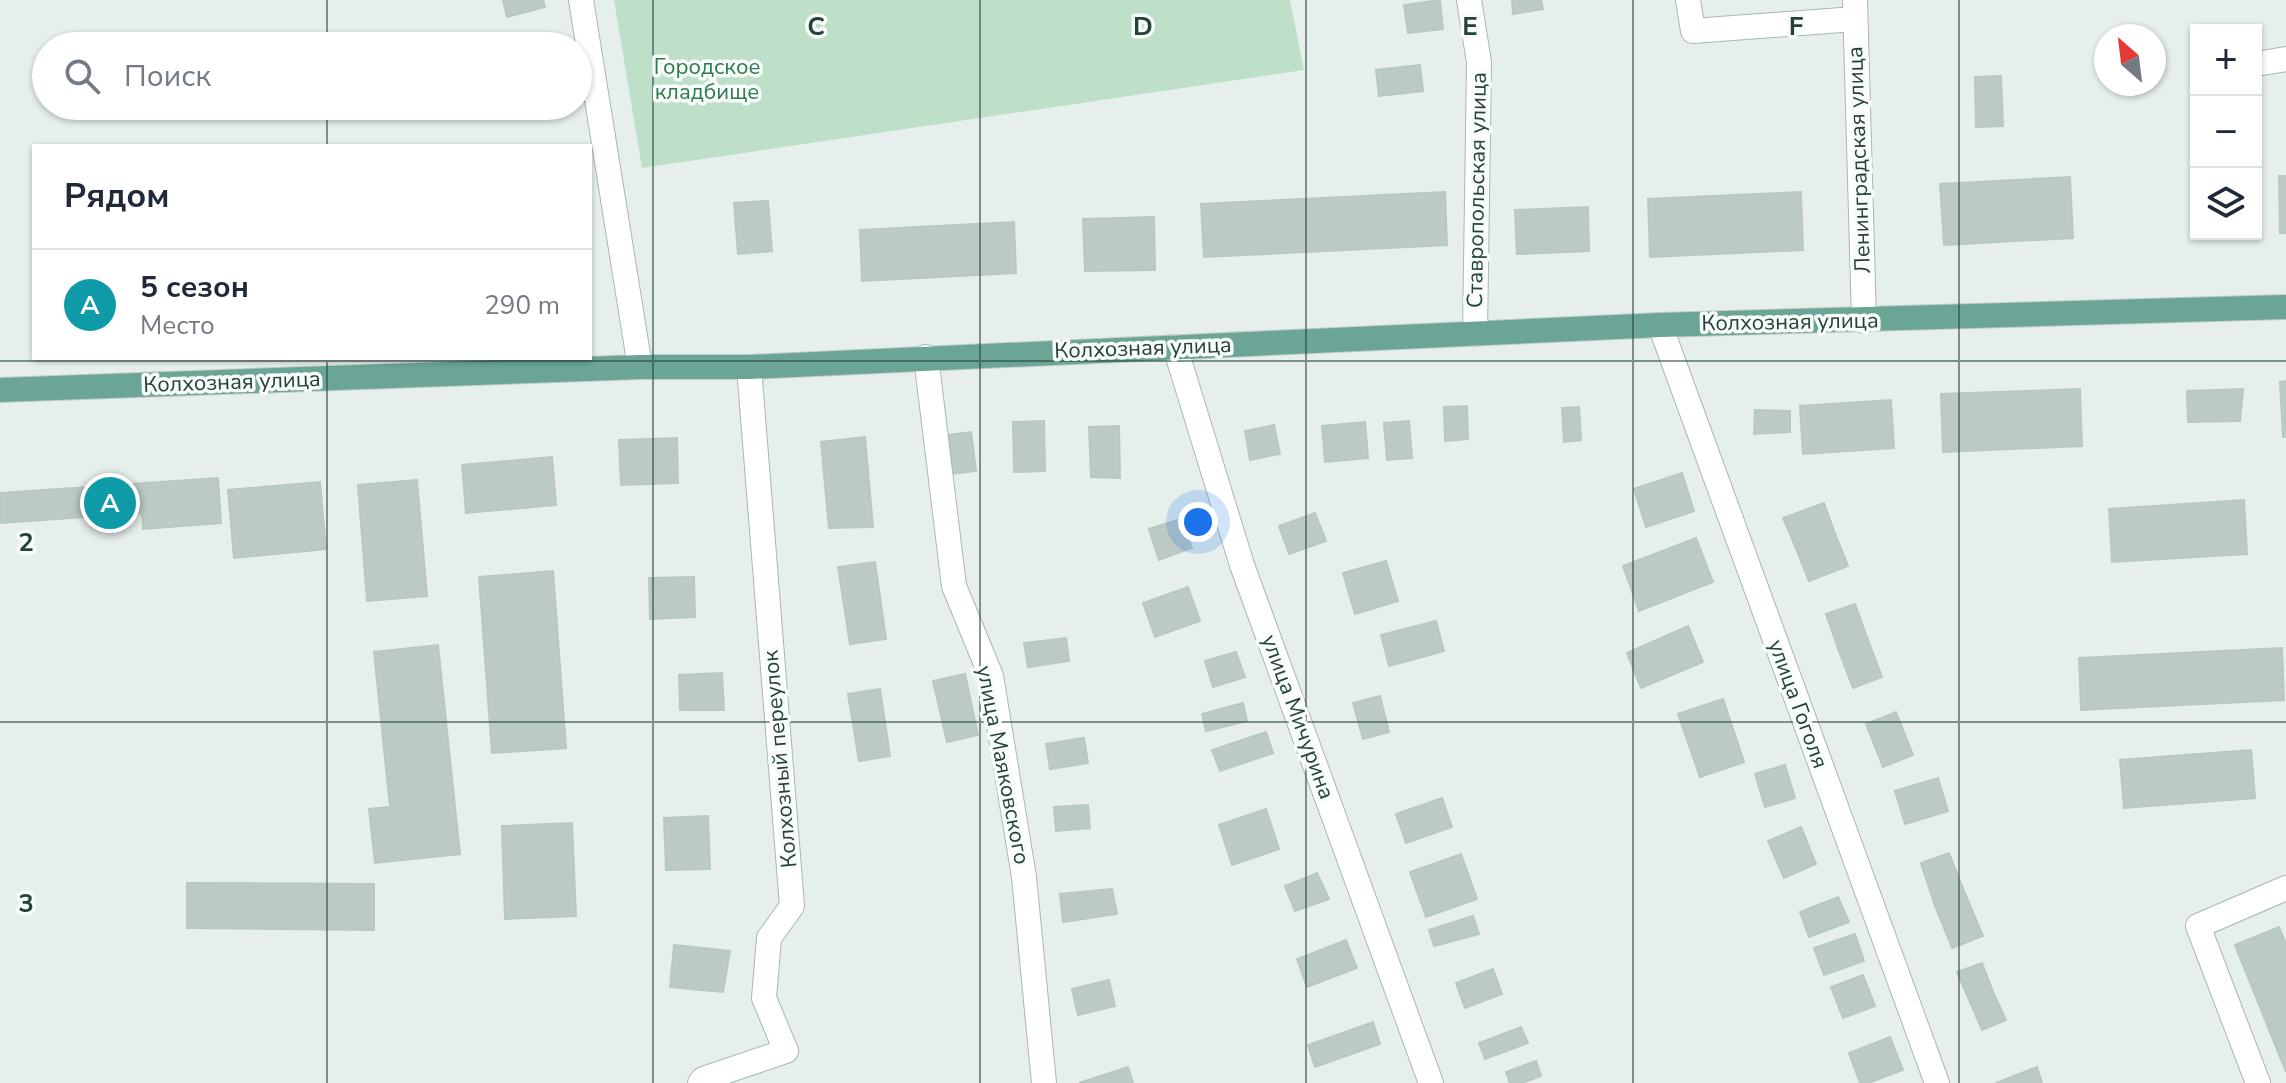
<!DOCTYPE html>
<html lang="ru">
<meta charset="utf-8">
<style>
body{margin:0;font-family:"Nunito Sans",sans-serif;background:#f6f6f7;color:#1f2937}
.controls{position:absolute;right:24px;top:24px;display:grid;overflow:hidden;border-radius:0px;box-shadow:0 2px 6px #0004}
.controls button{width:72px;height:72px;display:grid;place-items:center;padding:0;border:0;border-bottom:2px solid #e0e1e3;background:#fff;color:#1f2937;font:40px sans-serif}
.compass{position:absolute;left:2094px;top:24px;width:72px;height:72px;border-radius:50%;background:#fff;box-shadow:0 2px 6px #0004;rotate:332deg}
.you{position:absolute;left:1198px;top:522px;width:28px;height:28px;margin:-20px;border:6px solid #fff;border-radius:50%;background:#1a73e8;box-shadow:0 0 0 12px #1a73e833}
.badge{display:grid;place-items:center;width:52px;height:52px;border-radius:50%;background:#db2777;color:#fff;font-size:26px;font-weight:700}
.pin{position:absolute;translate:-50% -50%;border:4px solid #fff;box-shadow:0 2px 8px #0006}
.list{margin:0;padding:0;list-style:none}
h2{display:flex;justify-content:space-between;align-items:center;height:104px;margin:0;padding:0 32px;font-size:34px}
h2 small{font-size:26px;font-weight:400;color:#747a83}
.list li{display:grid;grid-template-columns:52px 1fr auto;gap:24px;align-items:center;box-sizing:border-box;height:112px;padding:0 32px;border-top:2px solid #e0e1e3}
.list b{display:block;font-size:30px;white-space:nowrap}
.list p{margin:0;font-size:26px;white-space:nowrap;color:#747a83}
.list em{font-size:26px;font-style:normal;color:#747a83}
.icon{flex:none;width:44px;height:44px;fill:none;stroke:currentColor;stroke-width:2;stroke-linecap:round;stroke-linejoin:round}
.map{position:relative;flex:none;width:2286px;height:1083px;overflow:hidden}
.search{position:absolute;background:#fff;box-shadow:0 2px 6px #0004;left:32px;top:32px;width:560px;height:88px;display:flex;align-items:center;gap:20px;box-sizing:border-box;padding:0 28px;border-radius:44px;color:#747a83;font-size:30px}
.panel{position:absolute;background:#fff;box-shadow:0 2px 6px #0004;left:32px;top:144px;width:560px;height:216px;border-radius:0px}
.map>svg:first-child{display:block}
</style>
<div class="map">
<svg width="2286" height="1083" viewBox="0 0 2286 1083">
<rect width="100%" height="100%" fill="#e6efeb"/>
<path fill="#bfe0c8" d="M 614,0 L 1290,0 L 1304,70 L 642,168 Z"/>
<g fill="#bbcac4" stroke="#b8c9c2" stroke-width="2">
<path d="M 503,0 L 543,0 L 545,7 L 507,17 Z"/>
<path d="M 1440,0 L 1443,29 L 1408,33 L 1404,5 Z"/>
<path d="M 1512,0 L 1541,0 L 1543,9 L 1513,14 Z"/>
<path d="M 1420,65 L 1423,91 L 1379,96 L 1376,70 Z"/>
<path d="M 2001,76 L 2003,126 L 1976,127 L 1975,77 Z"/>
<path d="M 2279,176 L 2286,176 L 2286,233 L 2280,233 Z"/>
<path d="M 2070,177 L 2073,238 L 1944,245 L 1940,184 Z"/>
<path d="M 1445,192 L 1447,245 L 1204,257 L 1201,204 Z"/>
<path d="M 1801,192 L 1803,250 L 1650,257 L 1648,199 Z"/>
<path d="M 768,201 L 772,251 L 738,254 L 734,203 Z"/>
<path d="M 1588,207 L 1589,251 L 1517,254 L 1515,210 Z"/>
<path d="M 1154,217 L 1155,270 L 1085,271 L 1083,219 Z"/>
<path d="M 1014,222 L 1016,273 L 862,281 L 860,230 Z"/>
<path d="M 2286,381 L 2286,437 L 2283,437 L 2280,382 Z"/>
<path d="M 2080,389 L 2082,446 L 1943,452 L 1941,394 Z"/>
<path d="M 2243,389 L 2240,421 L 2188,422 L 2187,391 Z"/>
<path d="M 1891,400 L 1894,448 L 1803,454 L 1800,406 Z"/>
<path d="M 1467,406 L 1468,439 L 1445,441 L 1444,407 Z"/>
<path d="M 1579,407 L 1581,440 L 1564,442 L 1562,408 Z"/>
<path d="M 1755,410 L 1790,411 L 1790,432 L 1754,434 Z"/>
<path d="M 1044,421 L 1045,471 L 1014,472 L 1013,422 Z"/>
<path d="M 1409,421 L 1412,458 L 1387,460 L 1384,423 Z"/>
<path d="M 1365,422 L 1368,458 L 1325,462 L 1322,426 Z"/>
<path d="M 1274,425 L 1280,454 L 1250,460 L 1245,431 Z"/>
<path d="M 1119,426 L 1120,478 L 1091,477 L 1089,427 Z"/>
<path d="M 971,432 L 976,471 L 952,474 L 947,435 Z"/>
<path d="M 865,437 L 873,527 L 829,528 L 821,442 Z"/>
<path d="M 677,438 L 678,483 L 621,485 L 619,440 Z"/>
<path d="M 552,457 L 556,505 L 466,513 L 462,465 Z"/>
<path d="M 1682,473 L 1694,511 L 1646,527 L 1634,489 Z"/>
<path d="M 218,478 L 221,523 L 143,529 L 142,513 L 0,523 L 0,493 Z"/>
<path d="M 417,480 L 427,596 L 367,601 L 358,485 Z"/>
<path d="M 320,482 L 326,549 L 234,558 L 228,490 Z"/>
<path d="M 2244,500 L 2247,554 L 2112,562 L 2109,509 Z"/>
<path d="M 1824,503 L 1834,531 L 1795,546 L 1783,518 Z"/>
<path d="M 1315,513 L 1326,541 L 1289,554 L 1279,526 Z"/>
<path d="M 1181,519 L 1192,548 L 1159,560 L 1149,529 Z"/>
<path d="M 1834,531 L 1848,566 L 1809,581 L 1795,546 Z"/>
<path d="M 1696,538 L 1713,582 L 1639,611 L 1623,566 Z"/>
<path d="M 1386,561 L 1398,601 L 1355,614 L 1343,573 Z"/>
<path d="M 875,562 L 886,639 L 850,644 L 838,567 Z"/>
<path d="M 553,571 L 566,748 L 492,753 L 479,577 Z"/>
<path d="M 694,577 L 695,617 L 650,619 L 649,578 Z"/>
<path d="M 1188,587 L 1200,621 L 1155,637 L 1143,603 Z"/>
<path d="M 1855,604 L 1868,640 L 1839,651 L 1826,614 Z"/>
<path d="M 1436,621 L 1444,651 L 1389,666 L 1381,635 Z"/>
<path d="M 1688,626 L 1703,662 L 1641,688 L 1627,653 Z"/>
<path d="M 1066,638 L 1069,661 L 1028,667 L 1024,643 Z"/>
<path d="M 1868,640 L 1882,677 L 1853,688 L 1839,651 Z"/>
<path d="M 438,645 L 460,854 L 375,863 L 369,809 L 390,807 L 374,652 Z"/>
<path d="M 2282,648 L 2284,700 L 2081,710 L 2079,658 Z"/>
<path d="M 1236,652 L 1245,677 L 1213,687 L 1205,661 Z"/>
<path d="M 722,673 L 724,710 L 680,710 L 679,675 Z"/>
<path d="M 965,674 L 978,735 L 947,742 L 933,681 Z"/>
<path d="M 880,689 L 890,756 L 859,761 L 848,694 Z"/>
<path d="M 1380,696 L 1389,732 L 1363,739 L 1353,703 Z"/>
<path d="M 1723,699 L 1744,762 L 1700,777 L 1678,714 Z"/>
<path d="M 1243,703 L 1247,721 L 1206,731 L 1202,714 Z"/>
<path d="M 1896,712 L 1913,755 L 1883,767 L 1866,724 Z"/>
<path d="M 1266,732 L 1273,753 L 1220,771 L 1212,750 Z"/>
<path d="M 1084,738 L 1088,763 L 1050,769 L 1046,744 Z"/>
<path d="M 2251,750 L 2255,798 L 2124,808 L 2120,760 Z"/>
<path d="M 1785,765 L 1795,798 L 1765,807 L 1755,774 Z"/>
<path d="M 1938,778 L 1948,811 L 1905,824 L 1895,791 Z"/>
<path d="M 1442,798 L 1452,827 L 1406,843 L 1396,814 Z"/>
<path d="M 1088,805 L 1090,828 L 1056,831 L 1054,807 Z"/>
<path d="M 1266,809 L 1279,849 L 1232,865 L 1219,825 Z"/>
<path d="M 708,816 L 710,869 L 666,870 L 664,818 Z"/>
<path d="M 572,823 L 576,916 L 505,919 L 502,826 Z"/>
<path d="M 1801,827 L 1816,864 L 1784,878 L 1768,841 Z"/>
<path d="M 1949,853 L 1964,891 L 1934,903 L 1921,863 Z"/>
<path d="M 1461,854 L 1477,899 L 1426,917 L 1410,872 Z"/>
<path d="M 1317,873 L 1329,899 L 1295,911 L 1285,886 Z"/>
<path d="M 187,883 L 374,884 L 374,930 L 187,928 Z"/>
<path d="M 1112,889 L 1117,914 L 1063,922 L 1060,894 Z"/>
<path d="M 1964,891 L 1983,936 L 1952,948 L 1934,903 Z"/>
<path d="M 1838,897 L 1849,922 L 1809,937 L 1800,912 Z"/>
<path d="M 1473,916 L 1479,934 L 1434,946 L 1429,930 Z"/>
<path d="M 2279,927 L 2286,944 L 2286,1072 L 2235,945 Z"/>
<path d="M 1855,934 L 1864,961 L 1824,975 L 1814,948 Z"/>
<path d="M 1346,940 L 1357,968 L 1307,987 L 1297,959 Z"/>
<path d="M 674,945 L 730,951 L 723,992 L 670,987 Z"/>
<path d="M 1982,963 L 1993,992 L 1970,1002 L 1957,972 Z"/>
<path d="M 1493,969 L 1502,994 L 1465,1008 L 1456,983 Z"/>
<path d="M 1863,975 L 1875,1006 L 1843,1018 L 1831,987 Z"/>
<path d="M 1109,980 L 1115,1006 L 1078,1015 L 1072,989 Z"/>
<path d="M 1993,992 L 2006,1020 L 1982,1030 L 1970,1002 Z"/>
<path d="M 1373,1022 L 1380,1044 L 1315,1067 L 1308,1045 Z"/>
<path d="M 1521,1027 L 1528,1043 L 1485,1059 L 1479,1043 Z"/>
<path d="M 1890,1037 L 1903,1070 L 1868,1083 L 1860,1083 L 1849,1053 Z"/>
<path d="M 1536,1061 L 1541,1076 L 1522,1083 L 1510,1083 L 1506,1072 Z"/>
<path d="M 1128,1067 L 1133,1083 L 1079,1083 Z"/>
<path d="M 2037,1067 L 2042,1083 L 1996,1083 Z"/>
</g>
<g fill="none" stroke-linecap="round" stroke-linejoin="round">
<defs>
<g id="minor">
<path d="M 581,0 L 640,367"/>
<path d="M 1469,0 L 1479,62 L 1475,334"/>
<path d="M 1688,0 L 1693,31 L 1855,19"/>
<path d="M 1855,0 L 1864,321"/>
<path d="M 2256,64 L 2286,59"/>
<path d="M 1660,325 L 1937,1083"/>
<path d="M 1175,347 L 1242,565 L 1431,1083"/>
<path d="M 926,357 L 954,586 L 991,676 L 1024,877 L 1044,1083"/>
<path d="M 700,1083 L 703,1079 L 786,1051 L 764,998 L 769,938 L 792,906 L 749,367"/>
<path d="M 2258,1083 L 2198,926 L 2286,888"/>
</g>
<path id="major" d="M 0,390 L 640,367 L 749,367 L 1660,325 L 2286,307"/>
</defs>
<use href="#minor" stroke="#a8b8b2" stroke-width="26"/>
<use href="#major" stroke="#c2cac8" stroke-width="26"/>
<use href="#minor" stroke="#fff" stroke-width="24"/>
<use href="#major" stroke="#6aa596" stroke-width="24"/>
</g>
<path fill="none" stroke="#24423a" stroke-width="2" stroke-opacity="0.55" d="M 327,0 L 327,46M 653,0 L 653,1083M 980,0 L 980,1083M 1306,0 L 1306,1083M 1633,0 L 1633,1083M 1959,0 L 1959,1083M 327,106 L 327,146M 327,358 L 327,1083M 0,361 L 2286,361M 0,722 L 2286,722"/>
<g text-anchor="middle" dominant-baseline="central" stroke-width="7" stroke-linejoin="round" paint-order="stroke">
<g font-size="22" fill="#2d7a4b" stroke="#f7fbf9">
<text x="707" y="67">Городское<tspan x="707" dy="25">кладбище</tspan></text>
</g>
<g font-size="22" fill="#24423a" stroke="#f7fbf9">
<text transform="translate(1859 160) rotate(-92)">Ленинградская улица</text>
<text transform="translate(1477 190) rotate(-89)">Ставропольская улица</text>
<text transform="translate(1790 322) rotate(-1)">Колхозная улица</text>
<text transform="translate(1143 348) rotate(-2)">Колхозная улица</text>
<text transform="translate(232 382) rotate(-2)">Колхозная улица</text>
<text transform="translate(1798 704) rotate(70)">улица Гоголя</text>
<text transform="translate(1298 717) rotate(70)">улица Мичурина</text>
<text transform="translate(780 759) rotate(-95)">Колхозный переулок</text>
<text transform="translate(1003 765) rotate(79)">улица Маяковского</text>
</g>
</g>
<g font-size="26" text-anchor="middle" font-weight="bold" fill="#24423a" stroke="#f7fbf9" stroke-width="7" stroke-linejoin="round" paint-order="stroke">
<text x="816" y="35">C</text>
<text x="1143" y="35">D</text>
<text x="1470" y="35">E</text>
<text x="1796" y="35">F</text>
<text x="26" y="551">2</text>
<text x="26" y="912">3</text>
</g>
</svg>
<div class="controls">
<button>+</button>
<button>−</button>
<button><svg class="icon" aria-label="layers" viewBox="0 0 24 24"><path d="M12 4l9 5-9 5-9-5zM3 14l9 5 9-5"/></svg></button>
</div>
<svg class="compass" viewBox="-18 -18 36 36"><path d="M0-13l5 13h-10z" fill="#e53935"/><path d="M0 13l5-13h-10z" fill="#747a83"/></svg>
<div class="you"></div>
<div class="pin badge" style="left:110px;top:503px;background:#0f9aa8">A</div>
<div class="search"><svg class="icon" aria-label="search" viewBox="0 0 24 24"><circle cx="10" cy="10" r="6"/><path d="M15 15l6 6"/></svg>Поиск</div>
<section class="panel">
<h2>Рядом<small></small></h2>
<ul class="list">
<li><span class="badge" style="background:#0f9aa8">A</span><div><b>5 сезон</b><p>Место</p></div><em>290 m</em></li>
</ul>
</section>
</div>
